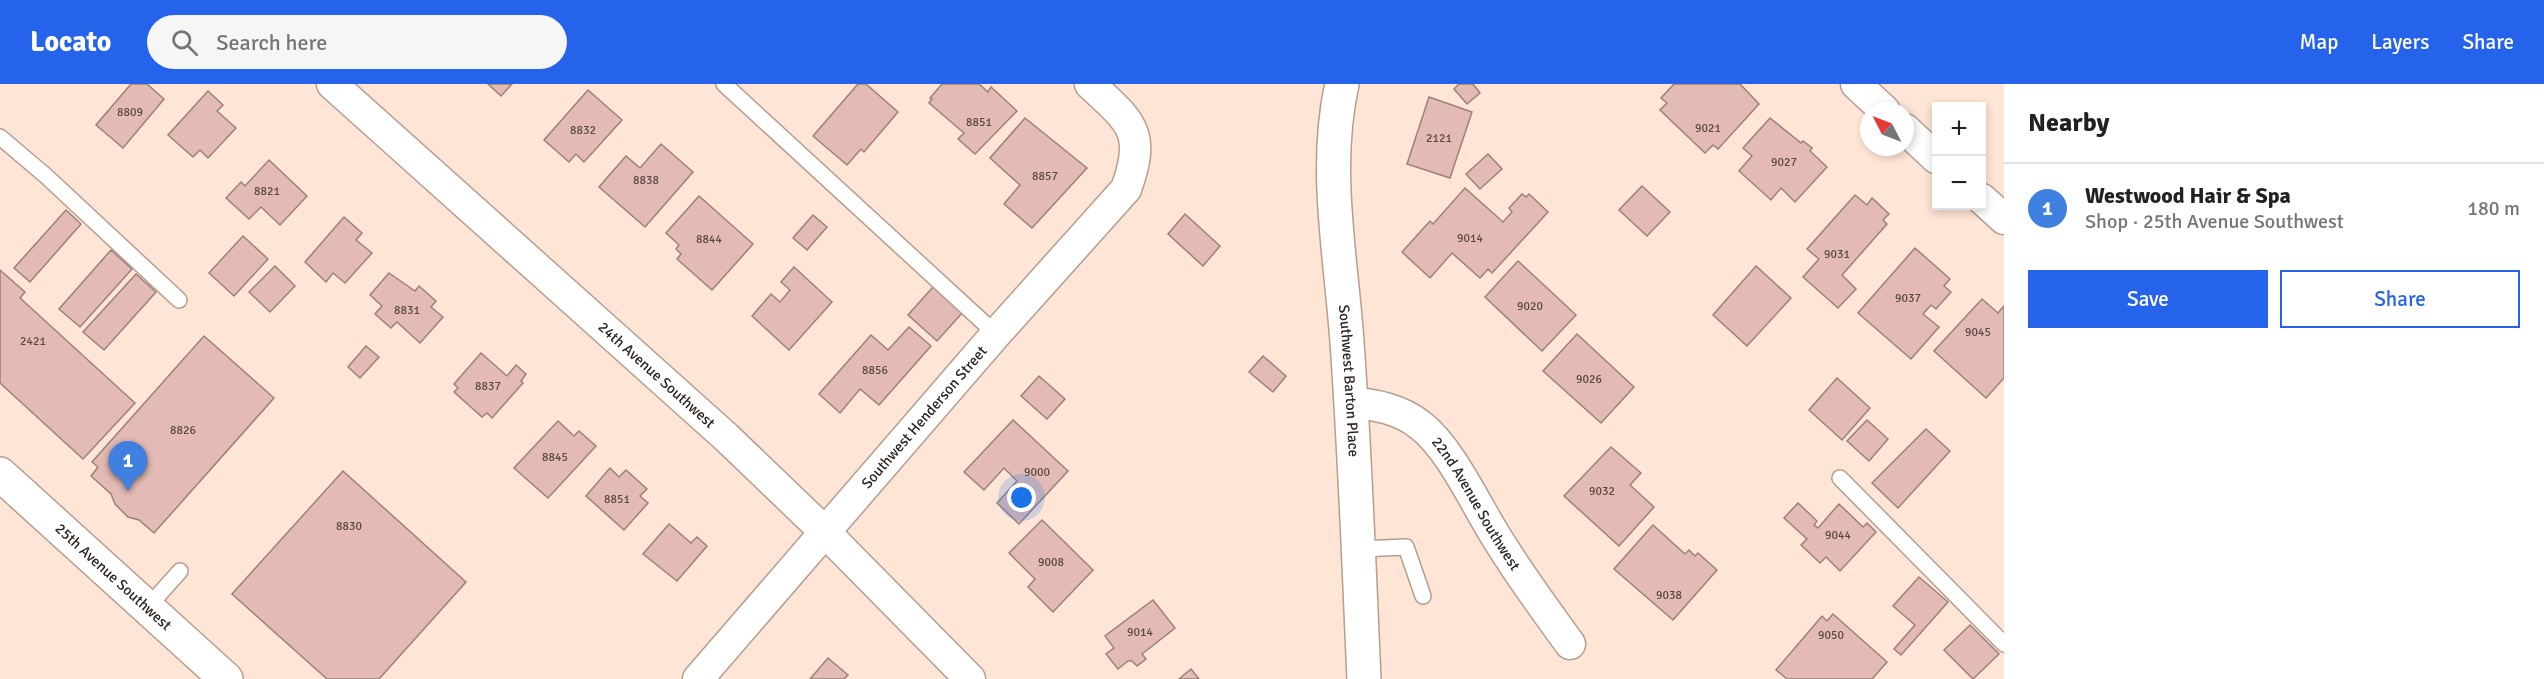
<!DOCTYPE html>
<meta charset="utf-8">
<style>
body{margin:0;font-family:Signika,sans-serif;background:#f6f6f6;color:#202124}
.controls{position:absolute;right:18px;top:18px;display:grid;overflow:hidden;border-radius:0px;box-shadow:0 3px 9px #0003}
.controls button{width:54px;height:54px;display:grid;place-items:center;padding:0;border:0;border-bottom:2px solid #e0e0e0;background:#fff;color:#202124;font:30px sans-serif}
.compass{position:absolute;left:1860px;top:18px;width:54px;height:54px;border-radius:50%;background:#fff;box-shadow:0 3px 9px #0003;rotate:312deg}
.you{position:absolute;left:1022px;top:414px;width:21px;height:21px;margin:-15px;border:4px solid #fff;border-radius:50%;background:#1a73e8;box-shadow:0 0 0 9px #1a73e833}
.badge{display:grid;place-items:center;width:39px;height:39px;border-radius:50%;background:#2563eb;color:#fff;font-size:20px;font-weight:700}
.pin{position:absolute;translate:-50% -50px;filter:drop-shadow(0 2px 3px #0008)}
.pin::after{content:'';position:absolute;top:32px;width:21px;height:18px;background:inherit;clip-path:polygon(0 0,100% 0,50% 100%)}
.list{margin:0;padding:0;list-style:none}
h2{display:flex;justify-content:space-between;align-items:center;height:78px;margin:0;padding:0 24px;font-size:26px}
h2 small{font-size:20px;font-weight:400;color:#757577}
.list li{display:grid;grid-template-columns:39px 1fr auto;gap:18px;align-items:center;box-sizing:border-box;height:90px;padding:0 24px;border-top:2px solid #e0e0e0}
.list b{display:block;font-size:22px;white-space:nowrap}
.list p{margin:0;font-size:20px;white-space:nowrap;color:#757577}
.list em{font-size:20px;font-style:normal;color:#757577}
.actions{display:flex;gap:12px;padding:18px 24px}
.actions a{flex:1;padding:14px 0;border:2px solid #2563eb;border-radius:0px;text-align:center;font-size:21px;color:#2563eb}
.actions .main{background:#2563eb;color:#fff}
.icon{flex:none;width:33px;height:33px;fill:none;stroke:currentColor;stroke-width:2;stroke-linecap:round;stroke-linejoin:round}
.map{position:relative;flex:none;width:2004px;height:595px;overflow:hidden}
header{display:flex;align-items:center;gap:36px;box-sizing:border-box;height:84px;padding:0 30px;background:#2563eb;color:#fff}
header strong{font-size:28px}
nav{display:flex;gap:33px;margin-inline-start:auto;font-size:21px}
.search{width:420px;height:54px;background:#f6f6f6;display:flex;align-items:center;gap:15px;box-sizing:border-box;padding:0 21px;border-radius:33px;color:#757577;font-size:22px}
main{display:flex}
aside{flex:1;background:#fff}
.map>svg:first-child{display:block}
</style>
<header>
<strong>Locato</strong>
<div class="search"><svg class="icon" aria-label="search" viewBox="0 0 24 24"><circle cx="10" cy="10" r="6"/><path d="M15 15l6 6"/></svg>Search here</div>
<nav><a>Map</a><a>Layers</a><a>Share</a></nav>
</header>
<main>
<div class="map">
<svg width="2004" height="595" viewBox="0 0 2004 595">
<rect width="100%" height="100%" fill="#fee5d5"/>
<g fill="#e3bbb4" stroke="#9b807b" stroke-width="1.5">
<path d="M 131,0 L 147,0 L 164,15 L 123,64 L 96,41 Z"/>
<path d="M 488,0 L 512,0 L 501,12 Z"/>
<path d="M 858,0 L 866,0 L 898,28 L 864,68 L 861,65 L 847,81 L 813,52 Z"/>
<path d="M 942,0 L 979,0 L 988,8 L 991,3 L 1017,27 L 975,70 L 958,55 L 964,49 L 929,19 L 932,15 L 930,14 Z"/>
<path d="M 1459,0 L 1473,0 L 1480,9 L 1467,20 L 1454,5 Z"/>
<path d="M 1674,0 L 1740,0 L 1759,20 L 1718,65 L 1713,61 L 1705,69 L 1660,26 L 1667,19 L 1661,14 Z"/>
<path d="M 588,6 L 622,36 L 584,78 L 576,70 L 569,78 L 544,56 Z"/>
<path d="M 208,7 L 223,21 L 217,27 L 236,44 L 208,74 L 200,66 L 193,73 L 168,51 Z"/>
<path d="M 1429,13 L 1472,28 L 1450,94 L 1407,80 Z"/>
<path d="M 1025,34 L 1087,84 L 1032,144 L 1004,120 L 1020,101 L 990,74 Z"/>
<path d="M 1770,34 L 1801,59 L 1803,57 L 1812,64 L 1810,67 L 1827,83 L 1795,118 L 1781,104 L 1771,116 L 1739,87 L 1752,72 L 1743,64 Z"/>
<path d="M 661,60 L 693,88 L 645,143 L 599,103 L 626,72 L 640,84 Z"/>
<path d="M 1488,70 L 1502,85 L 1480,105 L 1466,90 Z"/>
<path d="M 269,76 L 307,112 L 280,141 L 261,123 L 249,135 L 226,114 L 241,98 L 245,102 Z"/>
<path d="M 1642,102 L 1670,128 L 1647,152 L 1619,126 Z"/>
<path d="M 1465,104 L 1503,138 L 1512,128 L 1509,124 L 1522,110 L 1526,113 L 1529,110 L 1548,128 L 1492,189 L 1488,185 L 1480,194 L 1452,169 L 1430,194 L 1402,168 L 1430,137 L 1433,140 Z"/>
<path d="M 1855,111 L 1867,121 L 1872,114 L 1889,130 L 1883,136 L 1887,140 L 1842,191 L 1856,205 L 1838,224 L 1803,193 L 1819,175 L 1807,165 Z"/>
<path d="M 699,112 L 753,160 L 712,206 L 677,175 L 681,170 L 676,165 L 679,161 L 666,149 Z"/>
<path d="M 66,126 L 81,140 L 30,198 L 14,184 Z"/>
<path d="M 1185,130 L 1220,162 L 1203,182 L 1168,150 Z"/>
<path d="M 813,131 L 827,143 L 807,166 L 793,154 Z"/>
<path d="M 344,133 L 362,149 L 356,156 L 372,169 L 345,199 L 333,189 L 326,198 L 305,178 Z"/>
<path d="M 243,152 L 268,175 L 234,212 L 209,189 Z"/>
<path d="M 1915,164 L 1950,195 L 1944,202 L 1951,208 L 1936,225 L 1931,221 L 1923,230 L 1939,243 L 1911,275 L 1858,229 Z"/>
<path d="M 111,166 L 132,185 L 80,243 L 59,225 Z"/>
<path d="M 1518,177 L 1576,231 L 1542,267 L 1485,213 Z"/>
<path d="M 275,182 L 295,202 L 270,228 L 249,208 Z"/>
<path d="M 1756,182 L 1791,214 L 1747,262 L 1713,231 Z"/>
<path d="M 794,183 L 832,218 L 789,266 L 752,232 L 771,210 L 780,218 L 790,206 L 781,198 Z"/>
<path d="M 0,186 L 25,208 L 20,214 L 135,319 L 83,375 L 0,299 Z"/>
<path d="M 389,189 L 415,207 L 419,202 L 436,217 L 431,223 L 443,233 L 420,259 L 397,238 L 391,244 L 375,230 L 382,222 L 370,211 Z"/>
<path d="M 136,190 L 156,208 L 104,266 L 83,248 Z"/>
<path d="M 933,203 L 962,229 L 937,257 L 908,231 Z"/>
<path d="M 1982,215 L 1998,229 L 2004,222 L 2004,294 L 1986,314 L 1934,267 Z"/>
<path d="M 909,243 L 931,262 L 879,321 L 860,305 L 840,329 L 819,310 L 871,251 L 888,266 Z"/>
<path d="M 1577,250 L 1634,303 L 1601,339 L 1543,287 Z"/>
<path d="M 204,252 L 274,314 L 154,449 L 139,436 L 128,433 L 115,420 L 111,410 L 91,392 L 98,383 L 92,378 Z"/>
<path d="M 366,262 L 379,273 L 360,294 L 348,283 Z"/>
<path d="M 481,269 L 507,292 L 516,281 L 526,290 L 521,297 L 523,299 L 492,334 L 487,329 L 482,333 L 454,308 L 458,304 L 454,300 Z"/>
<path d="M 1263,272 L 1286,292 L 1273,308 L 1249,288 Z"/>
<path d="M 1039,292 L 1065,315 L 1047,335 L 1021,312 Z"/>
<path d="M 1837,294 L 1870,324 L 1842,356 L 1809,326 Z"/>
<path d="M 1013,336 L 1068,387 L 1019,440 L 997,419 L 1017,397 L 1004,384 L 984,406 L 964,388 Z"/>
<path d="M 1867,336 L 1888,355 L 1869,377 L 1847,357 Z"/>
<path d="M 558,337 L 574,352 L 579,347 L 596,362 L 548,414 L 514,384 Z"/>
<path d="M 1926,345 L 1950,367 L 1898,424 L 1872,399 Z"/>
<path d="M 1611,363 L 1641,389 L 1630,401 L 1654,423 L 1619,462 L 1564,412 Z"/>
<path d="M 610,384 L 619,393 L 626,386 L 647,405 L 640,412 L 648,419 L 624,446 L 586,412 Z"/>
<path d="M 343,387 L 466,498 L 379,595 L 327,595 L 232,510 Z"/>
<path d="M 1798,419 L 1817,437 L 1814,441 L 1818,444 L 1839,420 L 1863,443 L 1867,439 L 1876,448 L 1840,487 L 1826,473 L 1820,479 L 1801,461 L 1807,455 L 1784,434 Z"/>
<path d="M 1042,436 L 1093,486 L 1053,528 L 1028,503 L 1035,495 L 1009,469 Z"/>
<path d="M 669,440 L 691,459 L 697,453 L 707,462 L 677,497 L 643,470 Z"/>
<path d="M 1653,441 L 1685,470 L 1689,466 L 1695,472 L 1698,469 L 1717,486 L 1673,536 L 1614,485 Z"/>
<path d="M 1919,493 L 1948,518 L 1901,571 L 1894,565 L 1915,541 L 1893,522 Z"/>
<path d="M 1153,516 L 1175,544 L 1142,570 L 1146,575 L 1137,582 L 1132,577 L 1128,577 L 1118,585 L 1106,570 L 1114,564 L 1105,552 Z"/>
<path d="M 1833,530 L 1887,578 L 1872,595 L 1787,595 L 1776,586 L 1822,532 L 1827,537 Z"/>
<path d="M 1970,541 L 1999,570 L 1973,595 L 1944,566 Z"/>
<path d="M 828,574 L 848,591 L 844,595 L 810,595 Z"/>
<path d="M 1191,585 L 1199,595 L 1179,595 Z"/>
</g>
<g fill="none" stroke-linecap="round" stroke-linejoin="round">
<defs>
<g id="lane">
<path d="M 724,0 L 996,250"/>
<path d="M 0,53 L 46,92 L 179,216"/>
<path d="M 1840,394 L 2004,560"/>
<path d="M 1359,465 L 1406,463 L 1423,512"/>
<path d="M 147,524 L 180,487"/>
</g>
<g id="street">
<path id="s1" d="M 332,0 L 726,353 L 826,449 L 970,595"/>
<path d="M 1856,0 L 1885,27"/>
<path d="M 1905,45 L 1936,74"/>
<path d="M 1982,115 L 2004,135"/>
<path id="s2" d="M 1351,318 C 1376,321 1400,325 1420,341 C 1452,365 1479,428 1502,462 C 1523,496 1547,528 1570,560"/>
<path id="s3" d="M 698,595 L 996,250 L 1126,105 C 1147,48 1131,38 1090,0"/>
</g>
<g id="secondary">
<path id="s4" d="M 1342,0 C 1323,84 1341,173 1347,258 C 1355,370 1359,483 1364,595"/>
<path id="s5" d="M 0,390 L 226,595"/>
</g>
</defs>
<use href="#lane" stroke="#b59e8f" stroke-width="18"/>
<use href="#street" stroke="#b59e8f" stroke-width="33"/>
<use href="#secondary" stroke="#b59e8f" stroke-width="36"/>
<use href="#lane" stroke="#fff" stroke-width="15"/>
<use href="#street" stroke="#fff" stroke-width="30"/>
<use href="#secondary" stroke="#fff" stroke-width="33"/>
</g>
<g text-anchor="middle" dominant-baseline="central" stroke-width="4.5" stroke-linejoin="round" paint-order="stroke">
<g font-size="12" fill="#5a4944">
<text x="130" y="28">8809</text>
<text x="979" y="38">8851</text>
<text x="1708" y="44">9021</text>
<text x="583" y="46">8832</text>
<text x="1439" y="54">2121</text>
<text x="1784" y="78">9027</text>
<text x="1045" y="92">8857</text>
<text x="646" y="96">8838</text>
<text x="267" y="107">8821</text>
<text x="1470" y="154">9014</text>
<text x="709" y="155">8844</text>
<text x="1837" y="170">9031</text>
<text x="1908" y="214">9037</text>
<text x="1530" y="222">9020</text>
<text x="407" y="226">8831</text>
<text x="1978" y="248">9045</text>
<text x="33" y="257">2421</text>
<text x="875" y="286">8856</text>
<text x="1589" y="295">9026</text>
<text x="488" y="302">8837</text>
<text x="183" y="346">8826</text>
<text x="555" y="373">8845</text>
<text x="1037" y="388">9000</text>
<text x="1602" y="407">9032</text>
<text x="617" y="415">8851</text>
<text x="349" y="442">8830</text>
<text x="1838" y="451">9044</text>
<text x="1051" y="478">9008</text>
<text x="1669" y="511">9038</text>
<text x="1140" y="548">9014</text>
<text x="1831" y="551">9050</text>
</g>
<g font-size="15" fill="#2c231e" stroke="#fff">
<text stroke="none"><textPath href="#s1" startOffset="436">24th Avenue Southwest</textPath></text>
<text stroke="none"><textPath href="#s4" startOffset="298">Southwest Barton Place</textPath></text>
<text stroke="none"><textPath href="#s3" startOffset="346">Southwest Henderson Street</textPath></text>
<text stroke="none"><textPath href="#s2" startOffset="171">22nd Avenue Southwest</textPath></text>
<text stroke="none"><textPath href="#s5" startOffset="153">25th Avenue Southwest</textPath></text>
</g>
</g>
</svg>
<div class="controls">
<button>+</button>
<button>−</button>
</div>
<svg class="compass" viewBox="-18 -18 36 36"><path d="M0-13l5 13h-10z" fill="#e53935"/><path d="M0 13l5-13h-10z" fill="#757577"/></svg>
<div class="you"></div>
<div class="pin badge" style="left:128px;top:407px;background:#3f7fe0">1</div>
</div>
<aside>
<h2>Nearby<small></small></h2>
<ul class="list">
<li><span class="badge" style="background:#3f7fe0">1</span><div><b>Westwood Hair &amp; Spa</b><p>Shop · 25th Avenue Southwest</p></div><em>180 m</em></li>
</ul>
<div class="actions"><a class="main">Save</a><a>Share</a></div>
</aside>
</main>
